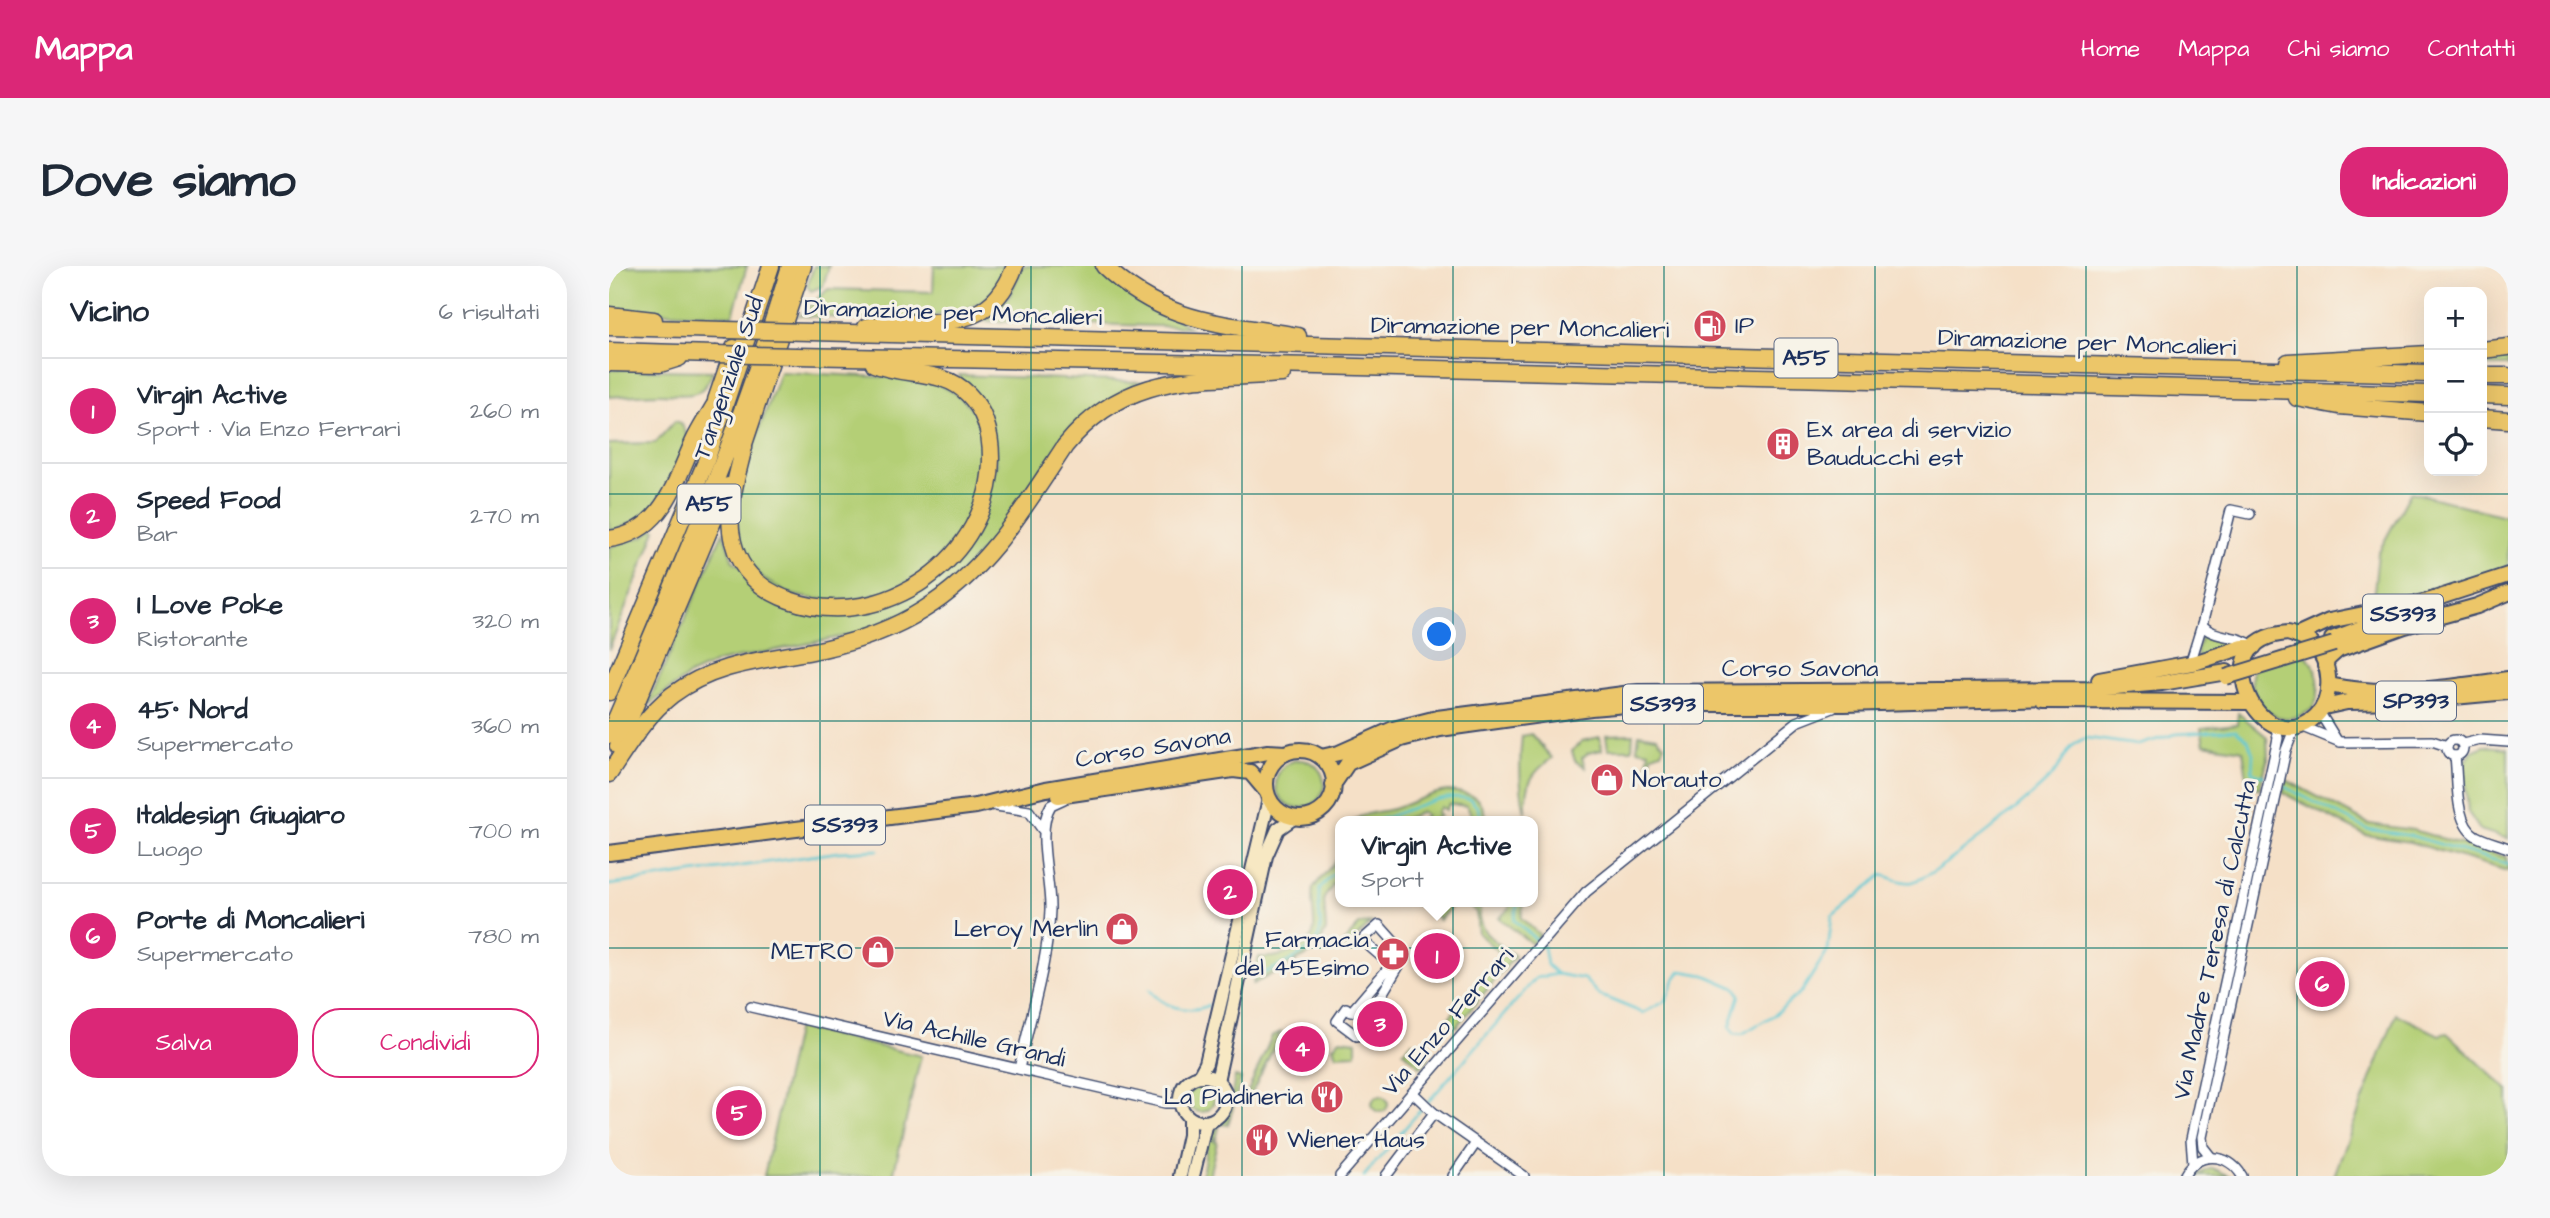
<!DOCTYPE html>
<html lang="it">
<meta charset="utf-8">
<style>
body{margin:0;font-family:"Architects Daughter",sans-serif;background:#f6f6f7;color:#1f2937}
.controls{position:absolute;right:21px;top:21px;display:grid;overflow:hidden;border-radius:14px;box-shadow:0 7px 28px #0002}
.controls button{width:63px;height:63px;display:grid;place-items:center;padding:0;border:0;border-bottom:2px solid #e0e1e3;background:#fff;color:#1f2937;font:35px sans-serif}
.you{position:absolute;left:831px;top:369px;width:24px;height:24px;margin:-18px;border:5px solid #fff;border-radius:50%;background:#1a73e8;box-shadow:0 0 0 10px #1a73e833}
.badge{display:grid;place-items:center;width:46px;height:46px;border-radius:50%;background:#db2777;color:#fff;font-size:23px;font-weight:700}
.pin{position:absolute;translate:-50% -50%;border:4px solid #fff;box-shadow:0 2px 7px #0006}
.popup{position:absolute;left:726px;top:550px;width:203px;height:91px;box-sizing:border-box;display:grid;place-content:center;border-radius:14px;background:#fff;filter:drop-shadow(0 2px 5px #0005);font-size:23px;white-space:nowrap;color:#747a83}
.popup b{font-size:26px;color:#1f2937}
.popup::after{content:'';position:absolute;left:50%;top:100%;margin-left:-14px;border:14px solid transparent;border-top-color:#fff}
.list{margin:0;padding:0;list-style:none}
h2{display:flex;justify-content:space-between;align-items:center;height:91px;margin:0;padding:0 28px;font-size:30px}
h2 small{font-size:23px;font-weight:400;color:#747a83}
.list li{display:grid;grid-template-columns:46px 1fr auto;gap:21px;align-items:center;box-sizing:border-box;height:105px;padding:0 28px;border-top:2px solid #e0e1e3}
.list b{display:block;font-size:26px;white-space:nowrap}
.list p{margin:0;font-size:23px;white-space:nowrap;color:#747a83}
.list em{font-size:23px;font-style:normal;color:#747a83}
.actions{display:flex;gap:14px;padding:21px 28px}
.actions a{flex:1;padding:16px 0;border:2px solid #db2777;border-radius:28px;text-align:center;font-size:24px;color:#db2777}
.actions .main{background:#db2777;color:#fff}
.icon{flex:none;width:38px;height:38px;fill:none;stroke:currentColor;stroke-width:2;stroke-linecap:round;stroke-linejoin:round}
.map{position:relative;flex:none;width:1899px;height:910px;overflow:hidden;border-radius:28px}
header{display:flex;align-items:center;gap:42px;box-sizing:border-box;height:98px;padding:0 35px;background:#db2777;color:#fff}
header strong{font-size:33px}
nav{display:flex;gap:38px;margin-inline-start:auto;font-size:24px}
.intro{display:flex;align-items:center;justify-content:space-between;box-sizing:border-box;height:168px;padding:0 42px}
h1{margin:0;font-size:49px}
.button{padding:18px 32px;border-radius:28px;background:#db2777;color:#fff;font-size:24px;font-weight:700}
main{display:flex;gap:42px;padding:0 42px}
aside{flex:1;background:#fff;border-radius:28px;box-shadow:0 7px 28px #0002}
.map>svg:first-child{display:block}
</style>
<header>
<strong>Mappa</strong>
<nav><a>Home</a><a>Mappa</a><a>Chi siamo</a><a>Contatti</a></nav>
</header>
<div class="intro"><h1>Dove siamo</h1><a class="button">Indicazioni</a></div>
<main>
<aside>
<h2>Vicino<small>6 risultati</small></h2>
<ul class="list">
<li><span class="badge">1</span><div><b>Virgin Active</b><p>Sport · Via Enzo Ferrari</p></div><em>260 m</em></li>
<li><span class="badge">2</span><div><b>Speed Food</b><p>Bar</p></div><em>270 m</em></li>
<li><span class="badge">3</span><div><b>I Love Poke</b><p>Ristorante</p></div><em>320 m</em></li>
<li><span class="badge">4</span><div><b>45° Nord</b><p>Supermercato</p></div><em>360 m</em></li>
<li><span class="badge">5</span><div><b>Italdesign Giugiaro</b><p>Luogo</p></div><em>700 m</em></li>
<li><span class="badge">6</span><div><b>Porte di Moncalieri</b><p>Supermercato</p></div><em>780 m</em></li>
</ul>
<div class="actions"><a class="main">Salva</a><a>Condividi</a></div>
</aside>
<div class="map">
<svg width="1899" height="910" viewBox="0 0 1899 910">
<rect width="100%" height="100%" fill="#f7f3e8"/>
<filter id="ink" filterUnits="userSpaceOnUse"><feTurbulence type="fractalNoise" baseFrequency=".0143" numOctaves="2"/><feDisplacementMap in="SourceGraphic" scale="14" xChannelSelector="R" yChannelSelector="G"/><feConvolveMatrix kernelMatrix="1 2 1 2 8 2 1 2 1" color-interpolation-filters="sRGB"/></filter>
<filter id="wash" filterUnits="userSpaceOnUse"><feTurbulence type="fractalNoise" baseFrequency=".00686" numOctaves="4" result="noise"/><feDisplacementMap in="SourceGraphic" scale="28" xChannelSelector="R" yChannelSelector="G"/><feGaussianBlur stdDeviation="1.57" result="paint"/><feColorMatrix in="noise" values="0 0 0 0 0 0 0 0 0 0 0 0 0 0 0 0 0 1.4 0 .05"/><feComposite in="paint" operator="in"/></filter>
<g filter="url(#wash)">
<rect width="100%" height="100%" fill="#f5e0c7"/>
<g fill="#b4cf76" stroke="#687f6a" stroke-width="2">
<path d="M 0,0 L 138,0 L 124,49 L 0,44 Z"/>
<path d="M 205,0 L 220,0 L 214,20 L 202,25 L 198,20 Z"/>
<path d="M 325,0 L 401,0 C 395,10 389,24 380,31 C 338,63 243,51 190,50 L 219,23 L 324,26 Z"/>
<path d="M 413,0 L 486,0 L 580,61 L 372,55 L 401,29 Z"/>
<path d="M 1899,88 L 1899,100 L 1873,100 L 1873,91 Z"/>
<path d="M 0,103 L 104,105 C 93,136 77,128 50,128 C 34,128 17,130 0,131 Z"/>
<path d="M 171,106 L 316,113 C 334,120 353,128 364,145 C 400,198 351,285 302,314 C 278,328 249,335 221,334 C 203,334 181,330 165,320 C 140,304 126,278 128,248 C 132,200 156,151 171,106 Z"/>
<path d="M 350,109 L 536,116 L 475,150 L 463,161 L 386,271 L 343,316 L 298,346 L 251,367 L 109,396 L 82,408 L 38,440 L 114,266 L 124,295 L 210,346 L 331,310 L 388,198 Z"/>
<path d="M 66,155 L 72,157 L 79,171 C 62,216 51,252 0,266 L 0,178 L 46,177 Z"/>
<path d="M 1802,226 L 1899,251 L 1899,304 L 1823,326 L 1764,336 L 1769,287 Z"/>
<path d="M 44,262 L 47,264 L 0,384 L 0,281 L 35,270 Z"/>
<path d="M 1593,370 L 1630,376 L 1589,393 L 1588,385 Z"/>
<path d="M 1676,378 C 1705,384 1719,418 1703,443 C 1650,481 1613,389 1676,378 Z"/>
<path d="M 1629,447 L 1658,471 L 1659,494 L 1650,523 L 1638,513 L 1634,484 L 1595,478 L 1592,462 L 1628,458 Z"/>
<path d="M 922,468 L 943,492 C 917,511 919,519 916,546 C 910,520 910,496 913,470 Z"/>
<path d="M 1024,468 L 1023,483 L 999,483 L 997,469 Z"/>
<path d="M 1030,468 L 1048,471 L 1055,479 L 1052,486 L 1043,489 L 1041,498 L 1038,498 L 1040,485 L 1028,483 Z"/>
<path d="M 991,471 L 993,484 L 979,487 L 973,492 L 976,501 L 966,495 L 963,485 L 973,475 Z"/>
<path d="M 1875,480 L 1899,482 L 1899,573 L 1871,564 L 1859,546 L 1855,499 L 1863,485 Z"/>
<circle cx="691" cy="518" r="24"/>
<path d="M 1677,514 L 1760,558 L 1804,564 L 1897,591 L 1899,605 L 1801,576 L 1756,569 L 1674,527 Z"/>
<path d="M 839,525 C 863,527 874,530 877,555 L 865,555 L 858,540 L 840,538 L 837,544 L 832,541 L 828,546 L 831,550 L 818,555 L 813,553 L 817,549 L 813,546 L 790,555 L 745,555 C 756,545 773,547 787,542 C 806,536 819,527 839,525 Z"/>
<path d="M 732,588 L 732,608 L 715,632 L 717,664 L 708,684 L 644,718 L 650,691 C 667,693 704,684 705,662 C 706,648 701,636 704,622 Z"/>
<path d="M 818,636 L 846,636 L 830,654 Z"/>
<path d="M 902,636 L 915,636 L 912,652 L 931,669 L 923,678 L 890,652 L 900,643 Z"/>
<path d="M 863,637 L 871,643 C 865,666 891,678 906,690 L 847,761 L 838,754 L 893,689 L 869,667 L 867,646 L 861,640 Z"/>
<path d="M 762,657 L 736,683 L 732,679 L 751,658 Z"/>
<path d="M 1787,748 L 1830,769 L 1838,767 L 1899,824 L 1899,910 L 1725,910 Z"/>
<path d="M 188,761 L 312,790 L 284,910 L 155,910 Z"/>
<path d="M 672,766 L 638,837 L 636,832 L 663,770 Z"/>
<path d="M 731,773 L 747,775 L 747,788 L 727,789 L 724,781 Z"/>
<path d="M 803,776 L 820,792 L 812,801 L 794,785 Z"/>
<path d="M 626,811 L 632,813 L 619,859 L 611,858 L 607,873 L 600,871 L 620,846 Z"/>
<circle cx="592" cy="833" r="13"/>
<circle cx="771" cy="838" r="8"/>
<path d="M 599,873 L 608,876 L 600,910 L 593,910 Z"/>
<path d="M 1603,902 L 1621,910 L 1586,910 Z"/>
</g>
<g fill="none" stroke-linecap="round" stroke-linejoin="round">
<g stroke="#5bc7d3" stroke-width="2.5">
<path d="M 1676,521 L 1758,563 L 1803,570 L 1899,598"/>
<path d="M 765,555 C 796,548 828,525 861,533 L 869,542 L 872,555"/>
<path d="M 0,619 L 229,586 L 269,584"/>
<path d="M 909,636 L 905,654 L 935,681 L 938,699 L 948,708 L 975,713 L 990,729 L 1034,747 L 1057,735 L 1065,714 L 1072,705 L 1096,709 L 1128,723 L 1131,729 L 1121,761 L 1125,767 L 1133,768 L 1165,749 L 1193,725 L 1219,684 L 1223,651 L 1273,609 C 1283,611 1292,618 1303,616 C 1326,611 1432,525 1447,505 C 1457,491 1461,475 1479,472 L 1529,479 L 1567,468 L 1626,464 L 1639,474 L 1644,488 L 1643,506 L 1655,510"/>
<path d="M 645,712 C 664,701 706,689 711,666 C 713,651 707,637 711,622 L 732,600"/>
<path d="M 540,723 C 553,741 578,748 599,740"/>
<path d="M 819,836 L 927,712 L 948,708"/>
<path d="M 755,910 L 814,841"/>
</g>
</g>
</g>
<g filter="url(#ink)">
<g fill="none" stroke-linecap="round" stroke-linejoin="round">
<defs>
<g id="street">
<path d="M 1641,248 L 1622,244 L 1593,359 C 1605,373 1629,368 1644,380"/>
<path d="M 1581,398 L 1593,359"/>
<path d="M 1711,447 L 1727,473"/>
<path d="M 1692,460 L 1731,476 L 1823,475 L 1838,480"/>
<circle cx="1846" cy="482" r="8"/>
<path d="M 1854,478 L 1871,474 L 1899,476"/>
<path d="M 1846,490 C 1849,513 1845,557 1867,570 C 1876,575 1889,578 1899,582"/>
<path d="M 387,540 L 420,545 L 433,563"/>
<path d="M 770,659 L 787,678 L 783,683 L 794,693 L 748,770 L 728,755 L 737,742 L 742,746 L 782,699 L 753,674 Z"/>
<path d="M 142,741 L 556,837 L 570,837"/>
<path d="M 410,803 C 421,751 439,697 441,644 C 442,612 426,565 442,539 L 455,533"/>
<path d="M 804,827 L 825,847 L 915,910"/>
<path d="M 1602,891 L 1594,881 L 1593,871 L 1677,484 L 1686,461"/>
<path d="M 1584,898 L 1582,873 L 1667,482 L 1669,472 L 1666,458"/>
<path d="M 731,910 L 977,626 L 1188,456 L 1224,442"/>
<path d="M 777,910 L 825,847"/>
<path d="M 844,910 L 867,877"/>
<path d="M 1575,910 C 1588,885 1619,886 1633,910"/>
</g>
<g id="secondary">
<circle cx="594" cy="833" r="23"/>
<path d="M 590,810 L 597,797 L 660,533"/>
<path d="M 608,815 L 657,590 L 669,563 L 686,551"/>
<path d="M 571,910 L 580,869 L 580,852"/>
<path d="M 584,910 L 597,856"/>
</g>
<g id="primary">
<path d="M 1679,367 C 1688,370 1697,372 1703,378 C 1723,395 1725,432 1707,450 C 1654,502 1589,373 1679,367 Z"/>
<path d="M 1687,370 L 1720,355 L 1819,335 L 1899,309"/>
<path d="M 1723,373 L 1790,348"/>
<path d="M 1716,400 L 1719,393 L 1729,384 L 1796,360 L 1868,340 L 1899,327"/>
<path d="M 1490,414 L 1588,396 L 1634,381 L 1645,381"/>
<path d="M 1720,419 C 1780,432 1839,421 1899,413"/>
<path d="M 1433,435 L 1640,436"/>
<path d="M 1715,441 L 1738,436 L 1801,435 L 1899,426"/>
<circle cx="691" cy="518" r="34"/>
<path d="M 712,491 L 730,487 L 784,463 L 828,452 L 1030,426 L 1483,423 L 1553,417 L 1618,406"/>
<path d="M 724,519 L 739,497 L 792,473 L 831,463 L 982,442 L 1030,438 L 1236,438 L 1441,432"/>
<path d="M 449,530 L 624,504 L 641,506 L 657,525"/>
<path d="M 0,587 L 367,540 L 437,523 L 659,486 L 677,487"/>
</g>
<g id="highway">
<path d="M 495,0 C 556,58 613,57 689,70"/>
<path d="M 0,49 L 45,54"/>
<path d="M 0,61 L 116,64"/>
<path d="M 257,61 C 318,48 378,76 406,0"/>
<path d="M 203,66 L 1820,108"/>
<path d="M 1873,84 L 1899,81"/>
<path d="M 0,85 L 106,88"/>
<path d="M 188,90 L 710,100 L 1820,128"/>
<path d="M 1679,96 L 1820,88"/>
<path d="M 0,97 L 51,98 L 70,92"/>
<path d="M 1873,110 L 1899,110"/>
<path d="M 1873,129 L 1899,130"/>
<path d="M 1688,132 L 1730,140 L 1820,147"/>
<path d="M 107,134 L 125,82"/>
<path d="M 1873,152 L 1899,154"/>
<path d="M 135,181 C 128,211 116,245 124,276 C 131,305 152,324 180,334 C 274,368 382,292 382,192 C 382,169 376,145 359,128 C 334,102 296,111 265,98"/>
<path d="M 131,190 L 194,0"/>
<path d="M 0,273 C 53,266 65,219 84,177 C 90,164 98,152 105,140"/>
<path d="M 0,426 L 96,198 L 162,0"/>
<path d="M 0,469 C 67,315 133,162 181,0"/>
<path d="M 9,480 L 119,220"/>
<path d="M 0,508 C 19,480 36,450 63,429 C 108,395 161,394 214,383 C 249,375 284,363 314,344 C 378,305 415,242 456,180 C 516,106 587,114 673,108"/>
</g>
</defs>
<use href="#street" stroke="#3c4a6e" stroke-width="12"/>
<use href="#secondary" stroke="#3c4a6e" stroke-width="16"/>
<use href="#primary" stroke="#3c4a6e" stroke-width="18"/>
<use href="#highway" stroke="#3c4a6e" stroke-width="19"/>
<use href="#street" stroke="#fff" stroke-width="9"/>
<use href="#secondary" stroke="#f7e8c3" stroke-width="12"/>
<use href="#primary" stroke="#ecc669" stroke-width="14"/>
<use href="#highway" stroke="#ecc669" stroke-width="16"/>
<defs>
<path id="primary-bridge" d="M 1617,411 L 1725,378"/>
<g id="highway-bridge">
<path d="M 116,64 L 203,66"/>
<path d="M 106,88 L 188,90"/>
</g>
</defs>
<use href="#primary-bridge" stroke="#3c4a6e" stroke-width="18" stroke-linecap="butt"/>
<use href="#highway-bridge" stroke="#3c4a6e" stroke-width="19" stroke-linecap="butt"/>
<use href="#primary-bridge" stroke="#ecc669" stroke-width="14"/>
<use href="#highway-bridge" stroke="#ecc669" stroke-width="16"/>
</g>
</g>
<path fill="none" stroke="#0f766e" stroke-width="2" stroke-opacity="0.55" d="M 211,0 L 211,910M 422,0 L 422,910M 633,0 L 633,910M 844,0 L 844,910M 1055,0 L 1055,910M 1266,0 L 1266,910M 1477,0 L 1477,910M 1688,0 L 1688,910M 0,228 L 1899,228M 0,455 L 1899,455M 0,682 L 1899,682"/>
<defs>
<symbol id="fuel-disc" viewBox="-11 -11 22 22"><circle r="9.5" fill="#d1495b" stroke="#f7f3e8"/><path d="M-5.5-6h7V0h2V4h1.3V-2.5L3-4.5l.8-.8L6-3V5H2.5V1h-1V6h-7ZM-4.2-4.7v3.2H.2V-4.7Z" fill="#fff"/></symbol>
<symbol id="building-disc" viewBox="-11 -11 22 22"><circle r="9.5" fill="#d1495b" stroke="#f7f3e8"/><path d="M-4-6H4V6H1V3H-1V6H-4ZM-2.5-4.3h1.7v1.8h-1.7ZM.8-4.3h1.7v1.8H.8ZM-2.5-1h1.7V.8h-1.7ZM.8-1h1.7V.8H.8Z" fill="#fff"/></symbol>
<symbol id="shop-disc" viewBox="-11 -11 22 22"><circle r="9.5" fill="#d1495b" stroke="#f7f3e8"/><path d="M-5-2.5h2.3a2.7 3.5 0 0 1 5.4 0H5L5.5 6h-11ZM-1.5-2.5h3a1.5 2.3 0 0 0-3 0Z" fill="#fff"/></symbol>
<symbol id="pharmacy-disc" viewBox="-11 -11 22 22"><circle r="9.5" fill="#d1495b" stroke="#f7f3e8"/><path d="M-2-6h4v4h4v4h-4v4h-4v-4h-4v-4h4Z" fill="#fff"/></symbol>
<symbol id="restaurant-disc" viewBox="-11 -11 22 22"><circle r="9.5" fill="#d1495b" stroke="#f7f3e8"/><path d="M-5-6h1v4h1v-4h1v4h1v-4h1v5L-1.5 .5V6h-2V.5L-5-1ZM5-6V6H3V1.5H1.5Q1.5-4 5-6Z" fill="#fff"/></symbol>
</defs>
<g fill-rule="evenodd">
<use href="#fuel-disc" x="1082" y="41" width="38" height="38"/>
<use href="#building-disc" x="1155" y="159" width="38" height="38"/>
<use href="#shop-disc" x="979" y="495" width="38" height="38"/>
<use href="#shop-disc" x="494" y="644" width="38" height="38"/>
<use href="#shop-disc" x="250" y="667" width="38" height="38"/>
<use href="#pharmacy-disc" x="765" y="669" width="38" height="38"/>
<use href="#restaurant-disc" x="699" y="812" width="38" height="38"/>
<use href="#restaurant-disc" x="634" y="855" width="38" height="38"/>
</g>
<g text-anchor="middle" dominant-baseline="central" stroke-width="6" stroke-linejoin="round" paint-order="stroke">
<g fill="#f7f3e8" stroke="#5d6a87" stroke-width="2">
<rect x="1165.5" y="72.5" width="63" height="39" rx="5"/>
<rect x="68.5" y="218.5" width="63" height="39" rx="5"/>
<rect x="1754" y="328.5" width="80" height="39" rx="5"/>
<rect x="1767" y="415.5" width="80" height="39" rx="5"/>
<rect x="1014" y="418.5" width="80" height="39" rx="5"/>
<rect x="196" y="539.5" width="80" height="39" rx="5"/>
</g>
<g font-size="23" font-weight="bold" fill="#1b2f5e">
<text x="1197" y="92">A55</text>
<text x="100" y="238">A55</text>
<text x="1794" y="348">SS393</text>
<text x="1807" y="435">SP393</text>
<text x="1054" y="438">SS393</text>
<text x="236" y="559">SS393</text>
</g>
<g font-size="24" fill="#1b2f5e" stroke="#f7f3e8">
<text transform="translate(344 47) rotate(2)">Diramazione per Moncalieri</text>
<text transform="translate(911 62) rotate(1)">Diramazione per Moncalieri</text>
<text transform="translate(1478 77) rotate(2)">Diramazione per Moncalieri</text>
<text transform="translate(120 112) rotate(-71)">Tangenziale Sud</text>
<text x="1191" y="403">Corso Savona</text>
<text transform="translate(544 482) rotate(-9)">Corso Savona</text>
<text transform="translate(1606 674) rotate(-78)">Via Madre Teresa di Calcutta</text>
<text transform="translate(839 756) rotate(-49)">Via Enzo Ferrari</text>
<text transform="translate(365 773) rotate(13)">Via Achille Grandi</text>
</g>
<g font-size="24" fill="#1b2f5e" stroke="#f7f3e8" text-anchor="start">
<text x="1126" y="60">IP</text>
<text x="1198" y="164">Ex area di servizio<tspan x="1198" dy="28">Bauducchi est</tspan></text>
<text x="1023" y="514">Norauto</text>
<text x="489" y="663" text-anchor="end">Leroy Merlin</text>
<text x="760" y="674" text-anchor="end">Farmacia<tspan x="760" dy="28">del 45Esimo</tspan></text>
<text x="244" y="686" text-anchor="end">METRO</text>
<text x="694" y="831" text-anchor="end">La Piadineria</text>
<text x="678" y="874">Wiener Haus</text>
</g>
</g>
</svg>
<div class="controls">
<button>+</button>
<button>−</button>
<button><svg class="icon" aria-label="locate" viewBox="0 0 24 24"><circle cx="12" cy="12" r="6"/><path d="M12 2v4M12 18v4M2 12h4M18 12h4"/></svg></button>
</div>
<div class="you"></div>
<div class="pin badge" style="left:828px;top:690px">1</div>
<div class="popup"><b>Virgin Active</b>Sport</div>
<div class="pin badge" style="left:621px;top:626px">2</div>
<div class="pin badge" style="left:771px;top:758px">3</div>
<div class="pin badge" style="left:693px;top:783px">4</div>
<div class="pin badge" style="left:130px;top:847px">5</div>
<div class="pin badge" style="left:1713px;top:718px">6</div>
</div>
</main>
